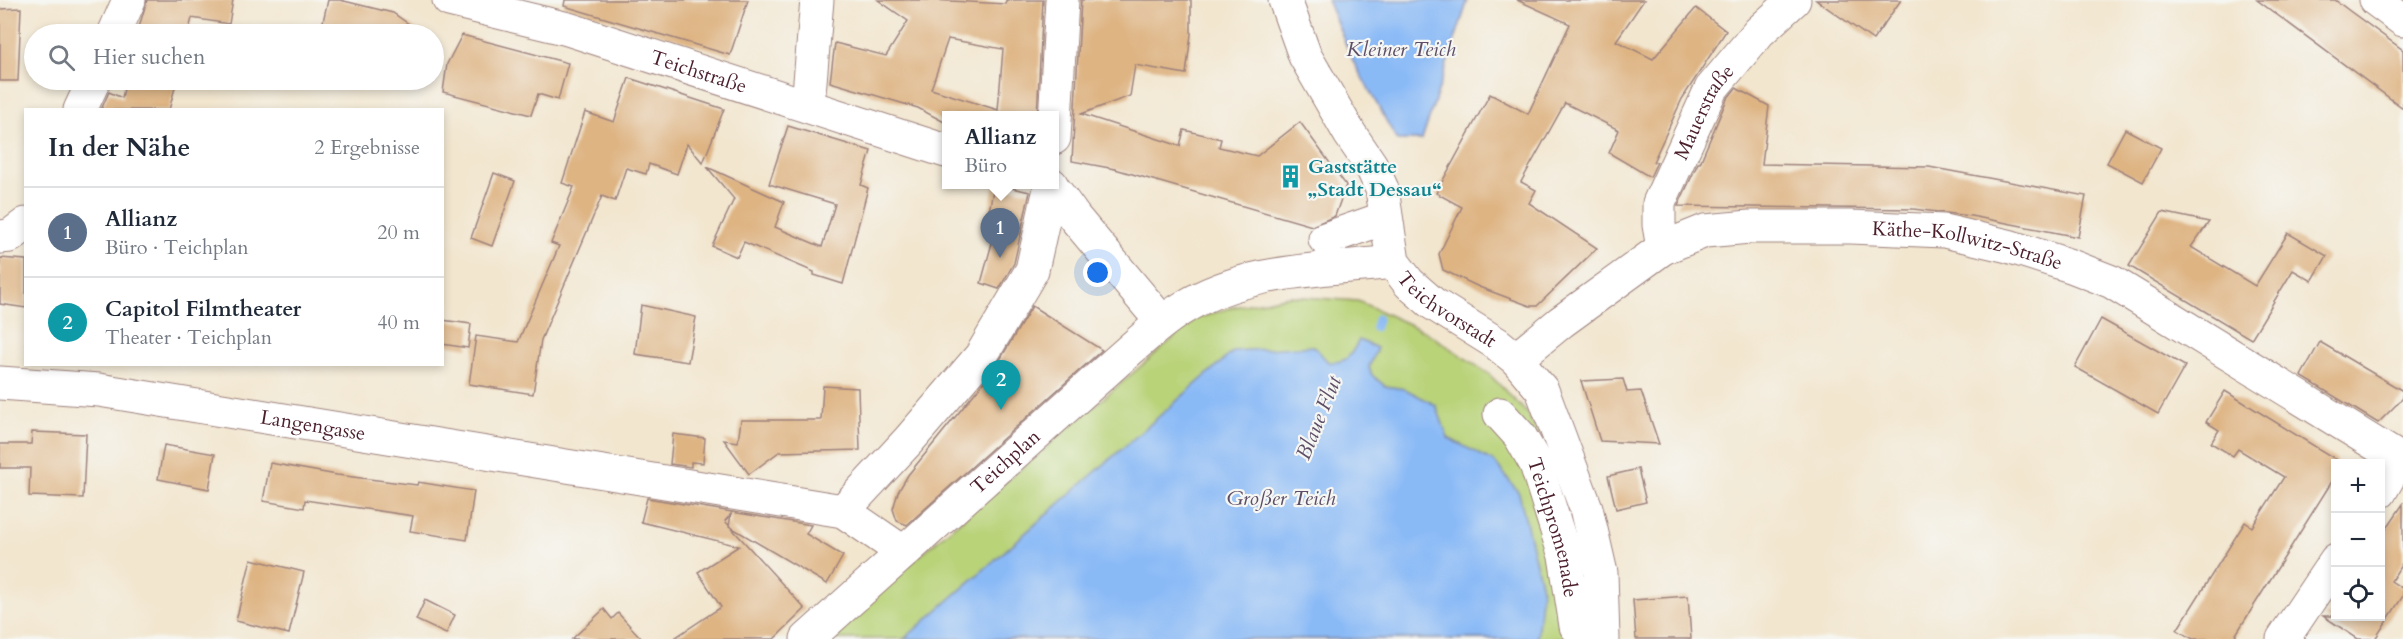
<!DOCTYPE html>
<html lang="de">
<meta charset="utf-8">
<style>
body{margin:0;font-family:Cardo,serif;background:#f6f6f7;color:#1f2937}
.controls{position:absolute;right:18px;bottom:18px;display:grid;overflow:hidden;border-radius:0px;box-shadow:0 3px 9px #0003}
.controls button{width:54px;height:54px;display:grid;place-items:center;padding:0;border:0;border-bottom:2px solid #e0e1e3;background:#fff;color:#1f2937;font:30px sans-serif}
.you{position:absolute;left:1098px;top:273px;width:21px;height:21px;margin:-15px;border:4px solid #fff;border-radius:50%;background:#1a73e8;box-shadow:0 0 0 9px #1a73e833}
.badge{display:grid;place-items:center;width:39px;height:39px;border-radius:50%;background:#1a73e8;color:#fff;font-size:20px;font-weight:700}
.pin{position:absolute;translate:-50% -50px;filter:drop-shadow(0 2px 3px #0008)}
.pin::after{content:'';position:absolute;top:32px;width:21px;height:18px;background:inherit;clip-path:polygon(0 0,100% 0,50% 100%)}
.popup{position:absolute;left:942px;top:111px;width:117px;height:78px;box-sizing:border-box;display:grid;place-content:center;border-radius:0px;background:#fff;filter:drop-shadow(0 2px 4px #0005);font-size:20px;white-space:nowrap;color:#747a83}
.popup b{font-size:22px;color:#1f2937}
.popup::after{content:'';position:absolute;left:50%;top:100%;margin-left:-12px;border:12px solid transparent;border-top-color:#fff}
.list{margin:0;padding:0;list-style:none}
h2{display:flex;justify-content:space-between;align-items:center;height:78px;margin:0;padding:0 24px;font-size:26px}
h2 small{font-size:20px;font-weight:400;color:#747a83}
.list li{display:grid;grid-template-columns:39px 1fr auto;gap:18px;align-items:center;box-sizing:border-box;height:90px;padding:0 24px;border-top:2px solid #e0e1e3}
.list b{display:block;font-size:22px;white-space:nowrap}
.list p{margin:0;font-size:20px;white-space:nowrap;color:#747a83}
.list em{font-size:20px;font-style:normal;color:#747a83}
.icon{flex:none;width:33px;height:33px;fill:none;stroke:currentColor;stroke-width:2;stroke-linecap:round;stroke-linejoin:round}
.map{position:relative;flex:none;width:2403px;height:639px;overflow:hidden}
.search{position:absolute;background:#fff;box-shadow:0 3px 9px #0003;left:24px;top:24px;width:420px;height:66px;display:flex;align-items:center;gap:15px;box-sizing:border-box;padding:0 21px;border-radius:33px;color:#747a83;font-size:22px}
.panel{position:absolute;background:#fff;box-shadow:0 3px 9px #0003;left:24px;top:108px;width:420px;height:258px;border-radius:0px}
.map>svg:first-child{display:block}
</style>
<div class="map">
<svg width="2403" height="639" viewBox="0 0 2403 639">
<rect width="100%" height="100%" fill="#f6f6f2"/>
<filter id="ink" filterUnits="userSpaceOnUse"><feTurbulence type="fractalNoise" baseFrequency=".0167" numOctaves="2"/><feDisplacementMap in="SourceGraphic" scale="12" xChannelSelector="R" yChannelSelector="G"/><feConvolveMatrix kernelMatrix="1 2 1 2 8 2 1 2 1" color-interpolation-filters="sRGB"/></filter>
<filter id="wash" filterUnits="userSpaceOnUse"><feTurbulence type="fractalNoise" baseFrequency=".008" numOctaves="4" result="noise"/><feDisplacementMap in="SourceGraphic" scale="24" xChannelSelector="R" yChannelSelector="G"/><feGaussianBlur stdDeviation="1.35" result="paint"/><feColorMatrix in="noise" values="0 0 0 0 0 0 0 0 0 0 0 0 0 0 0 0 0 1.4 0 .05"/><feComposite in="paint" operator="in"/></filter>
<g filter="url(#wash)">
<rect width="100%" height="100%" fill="#f2e6cf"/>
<path fill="#b9d379" stroke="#827952" stroke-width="1.5" d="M 1290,296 L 1358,301 L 1426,332 L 1489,374 L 1527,413 L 1557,469 L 1576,537 L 1589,639 L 822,639 L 1196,319 L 1229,308 Z"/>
<g fill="#8abaf6" stroke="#6a6c90" stroke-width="1.5">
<path d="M 1327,0 L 1468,0 L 1422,140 L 1397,140 L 1354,63 Z"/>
<path d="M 1359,340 L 1377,348 L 1369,367 L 1372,375 L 1385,386 L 1405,389 L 1436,405 L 1448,438 L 1495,462 L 1519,493 L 1542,588 L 1537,639 L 904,639 L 1234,351 L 1314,346 L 1328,362 C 1348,363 1350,356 1359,340 Z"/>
</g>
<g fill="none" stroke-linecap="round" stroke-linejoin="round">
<path stroke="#8abaf6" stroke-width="8" d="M 1375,328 L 1378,318"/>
</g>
<g id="blocks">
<g fill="#deb483" fill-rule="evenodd">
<path d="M 147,0 L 233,0 L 229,24 L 192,18 L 188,34 L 137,34 Z"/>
<path d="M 328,0 L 340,0 L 393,13 L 423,34 L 320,34 Z"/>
<path d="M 565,0 L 748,0 L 730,55 L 564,6 Z"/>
<path d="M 878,0 L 932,0 L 1006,4 L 1006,0 L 1043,0 L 1037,116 L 946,116 L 946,123 L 918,108 L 830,82 L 835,43 L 886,56 L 908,21 ZM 948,39 L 1003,49 L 998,110 L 931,89 Z"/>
<path d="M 1081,0 L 1191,0 L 1191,34 L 1186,74 L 1135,65 L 1130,96 L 1081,114 L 1180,146 L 1184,130 L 1221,139 L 1219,147 L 1257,156 L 1300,122 L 1346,185 L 1335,216 L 1312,226 L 1115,169 L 1072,161 Z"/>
<path d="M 1517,0 L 1644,0 L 1616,41 L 1653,59 L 1696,8 L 1726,31 L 1682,99 L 1653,162 L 1657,162 L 1650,177 L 1609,153 L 1619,130 L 1565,103 L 1521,182 L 1536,190 L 1529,203 L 1597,248 L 1537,306 L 1530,306 L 1479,287 L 1443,270 L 1439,254 L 1462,207 L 1436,193 L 1490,94 L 1528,114 L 1570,24 Z"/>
<path d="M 1816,0 L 1901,0 L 1873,40 Z"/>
<path d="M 2257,0 L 2335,0 L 2351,12 L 2403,50 L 2403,108 Z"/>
<path d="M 21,8 L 18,81 L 0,81 L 0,9 Z"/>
<path d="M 462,35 L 568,63 L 558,100 L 538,94 L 531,115 L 443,92 L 447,64 Z"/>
<path d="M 629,78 L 724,109 L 703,163 L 687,144 L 677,174 L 649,164 L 646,174 L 626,168 L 615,201 L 602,196 L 541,340 L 533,394 L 469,384 L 476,336 L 518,342 L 559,246 L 551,243 L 574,187 L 562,183 L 585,112 L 614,122 Z"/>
<path d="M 126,80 L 177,80 L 169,110 L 101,110 L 109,92 L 122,98 Z"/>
<path d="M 1736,88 L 1769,106 L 1762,164 L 1929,167 L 2086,196 L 2078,237 L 1971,216 L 1913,209 L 1678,206 L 1698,163 L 1700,163 L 1727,99 Z"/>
<path d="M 788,126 L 871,151 L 861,185 L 868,188 L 843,284 L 814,275 L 814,272 L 744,242 L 737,257 L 712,246 L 734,199 L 707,167 L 784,202 L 775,227 L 822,247 L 835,204 L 769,184 Z"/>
<path d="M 2125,129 L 2161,148 L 2143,182 L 2107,163 Z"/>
<path d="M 494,173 L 515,181 L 492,246 L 471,238 Z"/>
<path d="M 994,184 L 1030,192 L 1014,263 L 999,289 L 981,283 L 1000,214 L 989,212 Z"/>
<path d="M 2162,212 L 2209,222 L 2191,247 L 2255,286 L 2288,233 L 2327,256 L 2312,281 L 2293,270 L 2251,339 L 2129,266 Z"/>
<path d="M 0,258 L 26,260 L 26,308 L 0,304 Z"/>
<path d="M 641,305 L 696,317 L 688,362 L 635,354 Z"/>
<path d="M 1032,306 L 1102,350 L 907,525 L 897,521 L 893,509 L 898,492 L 908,475 L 995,368 Z"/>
<path d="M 2101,319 L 2185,366 L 2158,414 L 2075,367 Z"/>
<path d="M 442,320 L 471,324 L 468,348 L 442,344 Z"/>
<path d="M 2320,342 L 2403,391 L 2403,398 L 2378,423 L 2301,376 Z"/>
<path d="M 1623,379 L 1627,392 L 1641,391 L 1659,444 L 1600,441 L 1581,381 Z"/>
<path d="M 823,386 L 858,388 L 860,450 L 779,452 L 749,474 L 724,440 L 738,442 L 741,420 L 821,420 Z"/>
<path d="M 2225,391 L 2337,460 L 2336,475 L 2233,639 L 2193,639 L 2177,630 L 2245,522 L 2252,527 L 2284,477 L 2238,449 L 2233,456 L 2211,443 L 2219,430 L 2206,422 Z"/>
<path d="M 32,432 L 86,434 L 83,498 L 29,496 L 30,468 L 0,468 L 0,444 L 31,444 Z"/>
<path d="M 673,434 L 705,438 L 703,463 L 691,462 L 691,467 L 670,464 Z"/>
<path d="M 164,445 L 215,454 L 209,489 L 158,479 Z"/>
<path d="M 270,463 L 337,475 L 417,485 L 418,482 L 474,491 L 467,540 L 410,531 L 413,516 L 305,500 L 304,508 L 263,501 Z"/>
<path d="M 1638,469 L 1646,502 L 1616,509 L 1608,476 Z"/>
<path d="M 647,498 L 811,525 L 806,534 L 843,556 L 827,584 L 729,526 L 731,514 L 725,521 L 805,609 L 774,639 L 673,639 L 721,607 L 698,572 L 739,546 L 641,522 Z"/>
<path d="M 2403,504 L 2403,562 L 2391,581 L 2403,589 L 2403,596 L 2375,639 L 2358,639 L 2323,616 L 2380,616 L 2380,538 Z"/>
<path d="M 251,559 L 304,572 L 289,634 L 236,621 Z"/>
<path d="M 1688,596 L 1691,639 L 1636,639 L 1633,600 Z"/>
<path d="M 425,600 L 455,615 L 446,634 L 416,620 Z"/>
<path d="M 604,609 L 612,619 L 618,613 L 642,639 L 572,639 Z"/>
</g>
</g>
</g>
<g filter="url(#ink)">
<use href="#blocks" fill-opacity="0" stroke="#9e827d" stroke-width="1.5"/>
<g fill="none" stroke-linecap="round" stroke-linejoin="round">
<defs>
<g id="minor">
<path id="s1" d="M 449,0 L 568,29 L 946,151"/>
<path id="s2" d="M 1285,0 L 1305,56 L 1350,134 L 1371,165 L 1382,189 L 1393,262 L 1409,283 L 1432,303 L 1496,343 L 1516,359 L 1542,390 L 1586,508 L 1601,573 L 1603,639"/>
<path d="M 2376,0 L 2403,20"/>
<path d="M 114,34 L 129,0"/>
<path d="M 808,105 L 817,0"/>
<path d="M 80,110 L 94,80"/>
<path d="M 1054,138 L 1062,0"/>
<path d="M 1051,185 L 1075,218 L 1162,322"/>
<path d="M 0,237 L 10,236 L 26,224"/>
<path d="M 1325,239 L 1385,218"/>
<path id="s3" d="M 1663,248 L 1659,225 L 1659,203 L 1711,89 L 1759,32 L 1794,0"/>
<path id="s4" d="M 1516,359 L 1561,322 L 1663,248 L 1705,231 L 1750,227 L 1850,227 L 1944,231 L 2008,246 L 2071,266 L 2112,282 L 2403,461"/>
<path id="s5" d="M 0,383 L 99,390 L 843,511 L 903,552"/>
<path id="s6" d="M 1500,414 L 1520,436 L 1536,464 L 1565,556 L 1576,626 L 1598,639"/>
<path d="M 2380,492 L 2399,459"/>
<path d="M 843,511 L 909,440 L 981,356 L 1032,270 L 1051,184"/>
<path id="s7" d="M 807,639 L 1115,363 C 1137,344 1158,323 1183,308 C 1245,269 1322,270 1393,262"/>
<path d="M 2283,639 L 2336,560"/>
</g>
</defs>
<use href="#minor" stroke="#9e827d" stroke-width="35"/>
<use href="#minor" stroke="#fff" stroke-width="33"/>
</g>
</g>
<defs>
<symbol id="building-bare" viewBox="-9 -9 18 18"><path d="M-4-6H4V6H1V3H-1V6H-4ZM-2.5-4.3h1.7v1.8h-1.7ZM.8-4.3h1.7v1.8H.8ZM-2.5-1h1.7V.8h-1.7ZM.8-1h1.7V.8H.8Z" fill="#0f9aa8" stroke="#f6f6f2" stroke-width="2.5" paint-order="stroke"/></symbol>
</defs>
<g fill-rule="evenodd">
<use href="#building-bare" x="1274" y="160" width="33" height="33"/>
</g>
<g text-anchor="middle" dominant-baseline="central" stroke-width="4.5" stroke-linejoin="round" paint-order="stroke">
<g font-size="20" fill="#4a1f2b" stroke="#f6f6f2">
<text stroke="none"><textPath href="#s1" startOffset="260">Teichstraße</textPath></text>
<text stroke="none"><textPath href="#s3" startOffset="147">Mauerstraße</textPath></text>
<text stroke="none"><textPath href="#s4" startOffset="494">Käthe-Kollwitz-Straße</textPath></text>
<text stroke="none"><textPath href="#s2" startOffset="360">Teichvorstadt</textPath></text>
<text stroke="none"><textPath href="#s5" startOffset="316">Langengasse</textPath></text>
<text stroke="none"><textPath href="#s7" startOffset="266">Teichplan</textPath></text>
<text stroke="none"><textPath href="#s6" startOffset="128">Teichpromenade</textPath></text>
</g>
<g font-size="20" font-weight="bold" fill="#0d838f" stroke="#f6f6f2" text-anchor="start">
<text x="1308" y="166">Gaststätte<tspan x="1308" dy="23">„Stadt Dessau“</tspan></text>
</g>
<g font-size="21" font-style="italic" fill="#5d4e68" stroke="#f6f6f2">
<text x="1401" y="49">Kleiner Teich</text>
<text transform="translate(1319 418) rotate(-68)">Blaue Flut</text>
<text x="1281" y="498">Großer Teich</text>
</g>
</g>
</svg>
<div class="controls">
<button>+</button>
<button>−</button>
<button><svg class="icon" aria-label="locate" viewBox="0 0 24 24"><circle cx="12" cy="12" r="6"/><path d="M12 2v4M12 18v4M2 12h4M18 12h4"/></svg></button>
</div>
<div class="you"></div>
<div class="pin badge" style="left:1000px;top:258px;background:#5c6f8a">1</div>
<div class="popup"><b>Allianz</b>Büro</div>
<div class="pin badge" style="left:1001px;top:410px;background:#0f9aa8">2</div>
<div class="search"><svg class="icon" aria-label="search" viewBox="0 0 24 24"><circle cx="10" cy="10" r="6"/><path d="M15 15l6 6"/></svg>Hier suchen</div>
<section class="panel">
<h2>In der Nähe<small>2 Ergebnisse</small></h2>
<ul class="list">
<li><span class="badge" style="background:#5c6f8a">1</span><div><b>Allianz</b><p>Büro · Teichplan</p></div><em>20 m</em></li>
<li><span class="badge" style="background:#0f9aa8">2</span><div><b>Capitol Filmtheater</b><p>Theater · Teichplan</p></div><em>40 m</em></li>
</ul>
</section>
</div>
